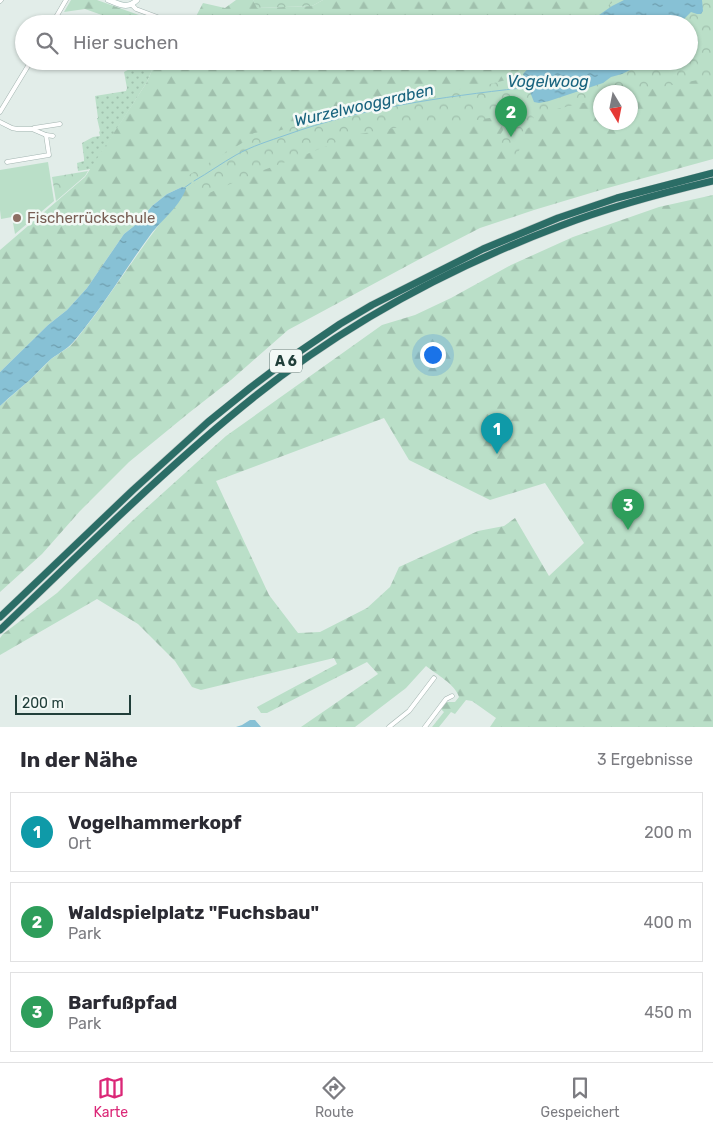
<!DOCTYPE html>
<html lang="de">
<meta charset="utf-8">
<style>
body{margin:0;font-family:Rubik,sans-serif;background:#f7f7f7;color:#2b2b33}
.compass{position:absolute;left:593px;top:85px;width:45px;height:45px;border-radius:50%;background:#fff;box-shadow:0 1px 4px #0004;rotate:170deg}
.scale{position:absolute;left:15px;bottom:12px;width:116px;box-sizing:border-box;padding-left:5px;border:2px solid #213f3a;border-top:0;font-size:14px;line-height:18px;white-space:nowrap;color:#213f3a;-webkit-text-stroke:4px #f3f9f6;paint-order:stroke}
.you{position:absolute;left:432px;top:354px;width:18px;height:18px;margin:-12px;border:4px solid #fff;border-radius:50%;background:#1a73e8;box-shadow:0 0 0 8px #1a73e833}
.badge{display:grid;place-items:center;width:32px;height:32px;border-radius:50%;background:#db2777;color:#fff;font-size:16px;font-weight:700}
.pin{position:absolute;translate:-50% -41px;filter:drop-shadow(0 1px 2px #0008)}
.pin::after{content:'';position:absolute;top:26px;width:18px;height:15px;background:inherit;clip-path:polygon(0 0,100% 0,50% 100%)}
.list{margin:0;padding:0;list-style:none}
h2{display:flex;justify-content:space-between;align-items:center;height:65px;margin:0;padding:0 20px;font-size:21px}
h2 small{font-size:16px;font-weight:400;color:#7c7c81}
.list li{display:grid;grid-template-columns:32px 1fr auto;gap:15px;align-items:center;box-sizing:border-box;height:80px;margin:0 10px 10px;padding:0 10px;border:1px solid #e1e1e2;border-radius:0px}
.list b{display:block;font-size:19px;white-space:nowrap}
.list p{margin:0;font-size:16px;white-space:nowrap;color:#7c7c81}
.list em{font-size:16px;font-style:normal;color:#7c7c81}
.icon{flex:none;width:28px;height:28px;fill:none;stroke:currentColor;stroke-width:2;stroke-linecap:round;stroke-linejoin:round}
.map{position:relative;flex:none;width:713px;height:727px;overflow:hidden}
.search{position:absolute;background:#fff;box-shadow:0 1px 4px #0004;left:15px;right:15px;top:15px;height:55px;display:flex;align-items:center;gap:12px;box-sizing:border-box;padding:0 18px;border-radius:28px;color:#7c7c81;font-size:19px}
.sheet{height:335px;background:#fff}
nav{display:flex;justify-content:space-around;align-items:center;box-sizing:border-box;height:70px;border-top:1px solid #e1e1e2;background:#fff;font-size:14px;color:#7c7c81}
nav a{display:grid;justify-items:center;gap:2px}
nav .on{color:#db2777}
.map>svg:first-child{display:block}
</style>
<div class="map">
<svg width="713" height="727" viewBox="0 0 713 727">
<defs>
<pattern id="grass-dots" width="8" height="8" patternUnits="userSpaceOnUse" patternTransform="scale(1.25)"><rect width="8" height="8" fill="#badfc8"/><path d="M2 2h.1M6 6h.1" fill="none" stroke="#a0c0ad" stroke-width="1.8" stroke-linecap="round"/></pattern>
<pattern id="forest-firs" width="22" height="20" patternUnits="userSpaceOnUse" patternTransform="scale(1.25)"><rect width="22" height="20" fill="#badfc8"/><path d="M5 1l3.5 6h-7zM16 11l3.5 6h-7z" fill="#a0c0ad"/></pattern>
<pattern id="park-crowns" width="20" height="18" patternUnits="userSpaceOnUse" patternTransform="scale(1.25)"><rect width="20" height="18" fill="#badfc8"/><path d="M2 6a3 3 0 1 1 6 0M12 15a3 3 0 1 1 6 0" fill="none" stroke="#a0c0ad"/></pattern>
<pattern id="water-ripples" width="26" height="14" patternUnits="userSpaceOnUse" patternTransform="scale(1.25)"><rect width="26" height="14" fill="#87c1d5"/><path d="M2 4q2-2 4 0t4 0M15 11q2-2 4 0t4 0" fill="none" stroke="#6e9eae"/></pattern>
</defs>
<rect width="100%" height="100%" fill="#e2ede9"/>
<path fill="url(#grass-dots)" d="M 152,63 L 152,70 L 147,82 L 91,169 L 78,171 L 77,163 L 84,161 L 84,158 L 82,143 L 93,137 L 100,136 L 99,132 L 100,131 L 97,118 L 98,118 L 95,96 L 126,91 L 127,88 L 124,72 L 135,66 Z"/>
<g fill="url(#forest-firs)" fill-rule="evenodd">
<path d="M 71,0 L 97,0 L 164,24 L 127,24 L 85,9 L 64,12 Z"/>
<path d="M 236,0 L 253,0 L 258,8 L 312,6 L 323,0 L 624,0 L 586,24 L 353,24 L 351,21 L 344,24 L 192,24 L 203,3 L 225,8 Z"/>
<path d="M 713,0 L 713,159 L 604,189 L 534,210 L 480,228 L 416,261 L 288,330 L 231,380 L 190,412 L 129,462 L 80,511 L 42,554 L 0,592 L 0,406 L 32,378 L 51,359 L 69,347 L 75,341 L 95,315 L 147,241 L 161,222 L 177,204 L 185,188 L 182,187 L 167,194 L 152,206 L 138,223 L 124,234 L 87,288 L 67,310 L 48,325 L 0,372 L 0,250 L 85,177 L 147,82 L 152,70 L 152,61 L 689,61 L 689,24 ZM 600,92 L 630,92 L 630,122 L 600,122 Z"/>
<path d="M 713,195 L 713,727 L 490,727 L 496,718 L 472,701 L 466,700 L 455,714 L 451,712 L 439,727 L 432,727 L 444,712 L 441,709 L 447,702 L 455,702 L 459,697 C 455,684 436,674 426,666 L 406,688 L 355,727 L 301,727 L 378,674 L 367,662 L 267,713 L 261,713 L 257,707 L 337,664 L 334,658 L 201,690 L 192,687 L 175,661 L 138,624 L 97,599 L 0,655 L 0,638 L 3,634 L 57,593 L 133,520 L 226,436 L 382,325 L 415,315 L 451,298 L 511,265 L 573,237 L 659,207 ZM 384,418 L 409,460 L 490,500 L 545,483 L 584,543 L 549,576 L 515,518 L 504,526 L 478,531 L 399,567 L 390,587 L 367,608 L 320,632 L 298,633 L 269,595 L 216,481 Z"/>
</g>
<g fill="url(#park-crowns)">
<path d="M 253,0 L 323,0 L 312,6 L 257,8 Z"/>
<path d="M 616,0 L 713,0 L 713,77 L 631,93 L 630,92 L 600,92 L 600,99 L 544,112 L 530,111 L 466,122 L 424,123 L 354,135 L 302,156 L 261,171 L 202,196 L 189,175 L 242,143 L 250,136 L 254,133 L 260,132 L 275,132 L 353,107 L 396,95 L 449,91 L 490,84 L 506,80 L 532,61 L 689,61 L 689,24 L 582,24 Z"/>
<path d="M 530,114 L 534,118 L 530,127 L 526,129 L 517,157 L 494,145 L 511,117 Z"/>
<path d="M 88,171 L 85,176 L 56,201 L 52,177 Z"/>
</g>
<path fill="#badfc8" d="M 48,162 L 54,201 L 15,234 L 12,217 L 1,219 L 0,210 L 0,170 Z"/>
<g fill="url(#water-ripples)">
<path d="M 624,0 L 702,0 L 703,11 L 701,14 L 697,14 L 691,12 L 681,22 L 682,24 L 586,24 L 612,6 Z"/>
<path d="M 535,61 L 638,61 L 630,70 L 622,74 L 611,77 L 603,83 L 549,101 L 539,103 L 534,102 L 523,74 Z"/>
<path d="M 182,187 L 186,188 C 182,204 161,221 151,234 C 125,269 103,307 75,340 C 69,348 59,353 51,359 C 44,365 38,372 32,378 C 22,387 10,396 0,406 L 0,372 L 48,325 L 67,310 L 87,288 L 124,234 L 138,223 L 152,206 L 167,194 Z"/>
<path d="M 250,720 L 255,720 L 261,727 L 236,727 L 242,725 Z"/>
</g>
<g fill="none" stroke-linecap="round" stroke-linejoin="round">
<g stroke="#87c1d5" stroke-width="1">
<path d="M 639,61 L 643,67"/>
<path d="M 194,181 C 208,173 222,163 236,155 C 252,146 269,141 286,135 C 361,108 442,97 521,88"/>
<path d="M 184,188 L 191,183"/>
</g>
<defs>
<g id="street">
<path d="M 0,1 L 1,0"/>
<path d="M 132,5 L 136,9 L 176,24"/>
<path d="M 52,24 L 66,0"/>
<path d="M 82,61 L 92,64"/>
<path d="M 0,112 L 31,61"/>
<path d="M 0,122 L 12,128 L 17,129 L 32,129 L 46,135 L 53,136"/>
<path d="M 34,128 L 60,124"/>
<path d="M 7,162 L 49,155 L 46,135"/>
<path d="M 389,727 L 409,711 L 434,678"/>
<path d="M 425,727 L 446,699 L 452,696"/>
</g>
<path id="secondary" d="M 108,0 C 120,4 127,10 137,0"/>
<g id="highway">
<path d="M 0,617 L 133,490 L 208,422 L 250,388 L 287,360 L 340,324 L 372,305 L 483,249 L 558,218 L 617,198 L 713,173"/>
<path d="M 0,630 C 83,551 164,469 254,397 C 345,324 451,267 560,226 C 610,207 662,193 713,181"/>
</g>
</defs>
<use href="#street" stroke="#a4b5b1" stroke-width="5"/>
<use href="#secondary" stroke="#a0b9b3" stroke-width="6"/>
<use href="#highway" stroke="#c1c9c8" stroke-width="8"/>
<use href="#street" stroke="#fff" stroke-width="4"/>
<use href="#secondary" stroke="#fff" stroke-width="5"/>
<use href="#highway" stroke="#2b6d66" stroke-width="7"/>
</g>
<circle fill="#8d6e63" stroke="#f3f9f6" stroke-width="2" cx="17" cy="218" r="5"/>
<g text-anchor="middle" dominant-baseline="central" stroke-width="5" stroke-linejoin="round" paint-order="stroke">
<rect fill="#f3f9f6" stroke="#607772" stroke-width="1" x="270" y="349.5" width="32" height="23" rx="4"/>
<g font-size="14" font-weight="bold" fill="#213f3a">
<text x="286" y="361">A 6</text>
</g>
<g font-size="15" fill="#785e54" stroke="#f3f9f6" text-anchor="start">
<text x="27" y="218">Fischerrückschule</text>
</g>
<g font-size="16" font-style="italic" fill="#18637e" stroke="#f3f9f6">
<text x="548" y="81">Vogelwoog</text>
<text transform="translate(364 105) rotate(-13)">Wurzelwooggraben</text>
</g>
</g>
</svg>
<svg class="compass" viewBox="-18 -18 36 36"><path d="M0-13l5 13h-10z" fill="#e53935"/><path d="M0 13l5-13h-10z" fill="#7c7c81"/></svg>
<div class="scale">200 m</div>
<div class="you"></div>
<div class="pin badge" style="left:497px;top:454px;background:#0f9aa8">1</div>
<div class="pin badge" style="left:511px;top:137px;background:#2e9e5b">2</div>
<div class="pin badge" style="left:628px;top:530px;background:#2e9e5b">3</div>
<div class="search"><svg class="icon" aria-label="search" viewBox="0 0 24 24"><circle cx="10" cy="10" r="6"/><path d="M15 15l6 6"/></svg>Hier suchen</div>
</div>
<section class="sheet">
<h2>In der Nähe<small>3 Ergebnisse</small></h2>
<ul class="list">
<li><span class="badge" style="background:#0f9aa8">1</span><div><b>Vogelhammerkopf</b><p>Ort</p></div><em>200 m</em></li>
<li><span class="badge" style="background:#2e9e5b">2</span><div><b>Waldspielplatz &quot;Fuchsbau&quot;</b><p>Park</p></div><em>400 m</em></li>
<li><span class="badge" style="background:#2e9e5b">3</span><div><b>Barfußpfad</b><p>Park</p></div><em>450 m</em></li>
</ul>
</section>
<nav>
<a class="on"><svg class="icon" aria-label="map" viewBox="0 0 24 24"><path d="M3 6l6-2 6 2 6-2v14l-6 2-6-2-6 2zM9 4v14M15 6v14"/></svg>Karte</a>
<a><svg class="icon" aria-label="directions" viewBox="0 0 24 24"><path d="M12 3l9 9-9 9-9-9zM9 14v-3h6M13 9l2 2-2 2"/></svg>Route</a>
<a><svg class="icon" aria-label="saved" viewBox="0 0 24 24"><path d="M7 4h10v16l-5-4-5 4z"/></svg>Gespeichert</a>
</nav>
